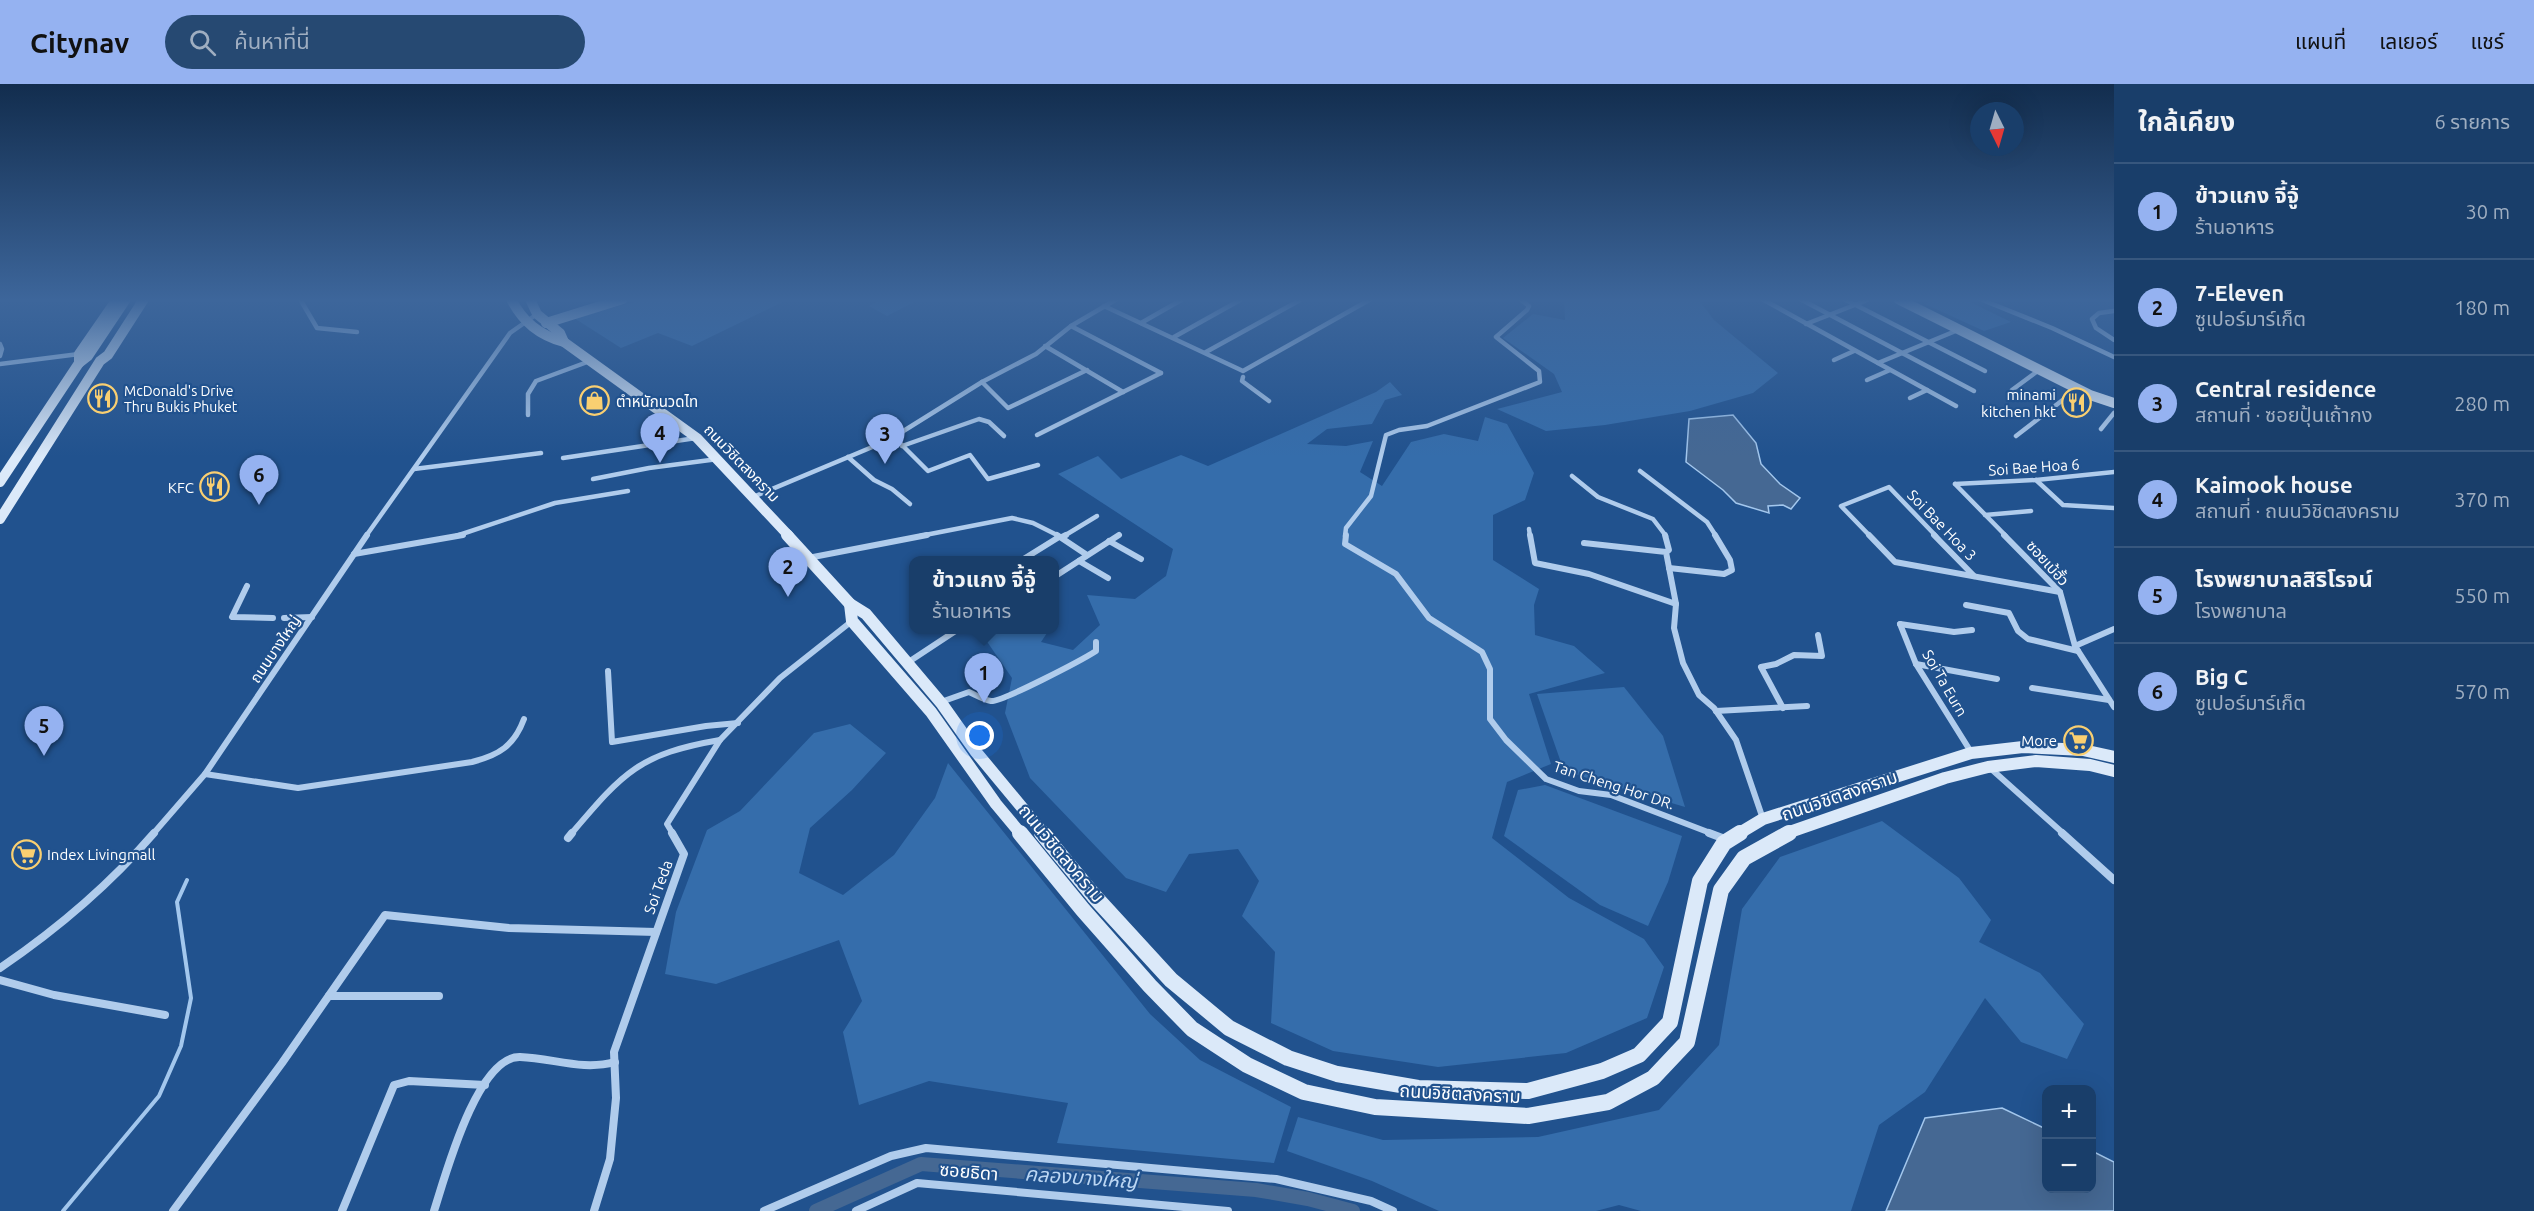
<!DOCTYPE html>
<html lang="th">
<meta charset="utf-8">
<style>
body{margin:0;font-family:Ubuntu,"Noto Sans Thai",sans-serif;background:#264972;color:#f1f3f6}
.controls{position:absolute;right:18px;bottom:18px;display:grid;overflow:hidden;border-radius:12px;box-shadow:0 6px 24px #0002}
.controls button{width:54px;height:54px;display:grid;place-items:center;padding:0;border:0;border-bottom:2px solid #37577e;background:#193e6a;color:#f1f3f6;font:30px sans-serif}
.compass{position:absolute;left:1970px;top:18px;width:54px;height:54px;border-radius:50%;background:#193e6a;box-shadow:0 6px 24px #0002;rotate:175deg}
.you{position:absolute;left:980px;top:652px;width:21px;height:21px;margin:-15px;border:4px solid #fff;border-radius:50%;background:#1a73e8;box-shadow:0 0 0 9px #1a73e833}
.badge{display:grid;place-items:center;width:39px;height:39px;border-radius:50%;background:#95b2f1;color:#111;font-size:20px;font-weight:700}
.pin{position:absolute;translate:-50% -50px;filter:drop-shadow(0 2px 3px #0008)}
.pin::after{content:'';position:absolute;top:32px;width:21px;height:18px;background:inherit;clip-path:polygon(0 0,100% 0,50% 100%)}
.popup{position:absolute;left:909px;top:472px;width:150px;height:78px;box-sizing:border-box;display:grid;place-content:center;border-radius:12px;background:#193e6a;filter:drop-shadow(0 2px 4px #0005);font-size:20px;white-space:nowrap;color:#9faec1}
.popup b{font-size:22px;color:#f1f3f6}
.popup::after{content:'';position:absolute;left:50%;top:100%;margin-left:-12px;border:12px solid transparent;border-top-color:#193e6a}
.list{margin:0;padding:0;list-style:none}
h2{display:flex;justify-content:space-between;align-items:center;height:78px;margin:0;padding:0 24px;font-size:26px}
h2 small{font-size:20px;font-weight:400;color:#9faec1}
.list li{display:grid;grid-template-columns:39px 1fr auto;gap:18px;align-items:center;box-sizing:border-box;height:96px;padding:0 24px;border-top:2px solid #37577e}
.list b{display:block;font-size:22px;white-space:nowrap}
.list p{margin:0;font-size:20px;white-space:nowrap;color:#9faec1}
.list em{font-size:20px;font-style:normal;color:#9faec1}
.icon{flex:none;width:33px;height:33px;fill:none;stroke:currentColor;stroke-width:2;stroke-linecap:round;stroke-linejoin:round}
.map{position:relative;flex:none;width:2114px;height:1127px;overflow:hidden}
header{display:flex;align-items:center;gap:36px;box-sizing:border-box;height:84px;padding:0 30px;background:#95b2f1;color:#111}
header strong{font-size:28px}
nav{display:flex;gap:33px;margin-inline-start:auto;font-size:21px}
.search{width:420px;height:54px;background:#264972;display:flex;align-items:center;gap:15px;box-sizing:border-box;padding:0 21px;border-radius:33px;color:#9faec1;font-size:22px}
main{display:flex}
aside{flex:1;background:#193e6a}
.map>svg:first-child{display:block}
</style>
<header>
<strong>Citynav</strong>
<div class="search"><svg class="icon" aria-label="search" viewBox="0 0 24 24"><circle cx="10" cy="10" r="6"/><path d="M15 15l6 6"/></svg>ค้นหาที่นี่</div>
<nav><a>แผนที่</a><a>เลเยอร์</a><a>แชร์</a></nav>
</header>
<main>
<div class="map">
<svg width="2114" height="1127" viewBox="0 0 2114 1127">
<rect width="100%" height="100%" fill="#21528e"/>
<g fill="#356dab">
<path d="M 646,215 L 789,215 L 692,262 L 658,249 L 621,264 L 574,234 Z"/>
<path d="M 882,215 L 920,215 L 887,232 L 869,222 Z"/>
<path d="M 1564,215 L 1698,215 L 1714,236 L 1778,289 L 1753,309 L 1690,327 L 1605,341 L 1546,347 L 1497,325 L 1562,308 L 1554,290 L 1503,254 L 1533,230 L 1565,236 Z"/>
<path d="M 1934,215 L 1964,215 L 2011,238 L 1984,247 L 1925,220 Z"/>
<path d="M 1390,298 L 1402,311 L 1385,316 L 1372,340 L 1327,345 L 1307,360 L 1346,362 L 1373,357 L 1360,388 L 1382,402 L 1411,358 L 1444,350 L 1478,357 L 1485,333 L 1507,340 L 1534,389 L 1525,416 L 1493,431 L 1493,476 L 1539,505 L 1534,521 L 1535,551 L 1574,562 L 1605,589 L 1529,610 L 1551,680 L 1507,698 L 1492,754 L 1569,814 L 1644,855 L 1664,883 L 1647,934 L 1566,969 L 1438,983 L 1333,967 L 1271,939 L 1275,868 L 1242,832 L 1259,797 L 1238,765 L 1189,770 L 1166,808 L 1126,794 L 1030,694 L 1005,629 L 1012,594 L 979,546 L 1049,546 L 1041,558 L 1073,566 L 1100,541 L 1087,511 L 1135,515 L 1166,492 L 1173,465 L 1058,390 L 1098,372 L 1121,395 L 1181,371 L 1208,382 L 1376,308 Z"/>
<path d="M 1624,603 L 1663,652 L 1685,723 L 1564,687 L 1537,610 Z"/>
<path d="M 850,640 L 886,669 L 852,706 L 810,744 L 799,789 L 843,811 L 894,771 L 935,714 L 948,679 L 1150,930 L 1200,976 L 1291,1023 L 1274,1079 L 1057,1059 L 1068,1019 L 929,997 L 859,1021 L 843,948 L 862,917 L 839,856 L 716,900 L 665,890 L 676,828 L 707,746 L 740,727 L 814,649 Z"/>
<path d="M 1545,701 L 1682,752 L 1668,798 L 1648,842 L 1600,821 L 1504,752 L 1518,706 Z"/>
<path d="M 1882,737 L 1959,794 L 1991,836 L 1979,858 L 2040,889 L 2084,940 L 2067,975 L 2021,958 L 1985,914 L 1925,1008 L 1879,1041 L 1851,1127 L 1641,1127 L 1619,1121 L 1596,1127 L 1439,1127 L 1372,1097 L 1287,1067 L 1298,1033 L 1383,1056 L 1538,1053 L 1659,1026 L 1719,961 L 1742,825 L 1780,773 Z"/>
</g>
<g fill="#456893" stroke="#a3c7ed" stroke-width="1.5">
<path d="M 1733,331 L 1756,359 L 1761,380 L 1780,400 L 1800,414 L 1791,425 L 1783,421 L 1768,422 L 1769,429 L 1736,419 L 1723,406 L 1686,378 L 1689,335 Z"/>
<path d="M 2002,1024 L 2046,1045 L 2046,1104 L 2092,1104 L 2092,1067 L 2114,1078 L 2114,1127 L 1886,1127 L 1925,1034 Z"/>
</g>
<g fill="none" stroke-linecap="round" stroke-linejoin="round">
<path stroke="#a3c7ed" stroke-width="4" d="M 63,1127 L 159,1012 L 181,962 L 191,914 L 177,818 L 187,796"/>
<path stroke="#456893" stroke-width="14" d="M 816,1127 L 921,1080 L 1256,1106 L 1308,1115 L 1353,1127"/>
<g stroke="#b0ccec" stroke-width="4.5">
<path d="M 300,215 L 317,244 L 357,248"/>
<path d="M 1762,215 L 1956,322"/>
<path d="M 1800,215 L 1974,307"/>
<path d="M 1844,215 L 1985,287"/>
<path d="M 1980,215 L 2052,244 L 2114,273"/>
<path d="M 1104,222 L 1243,287 L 1371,215"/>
<path d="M 2114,227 L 2099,229 L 2092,235 L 2096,244 L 2114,256"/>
<path d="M 1141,239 L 1183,215"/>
<path d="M 1806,240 L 1870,215"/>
<path d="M 1071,242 L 1161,289"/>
<path d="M 1174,253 L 1242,215"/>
<path d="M 0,260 L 2,265 L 0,272"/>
<path d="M 1045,262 L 1123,308"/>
<path d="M 1206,268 L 1302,215"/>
<path d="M 1834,276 L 1854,267"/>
<path d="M 1878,279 L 1958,246"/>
<path d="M 0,280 L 79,270"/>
<path d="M 1243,293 L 1242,297 L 1269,317"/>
<path d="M 1867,296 L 1890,286"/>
<path d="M 982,298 L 1008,324 L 1087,286"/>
<path d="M 2012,306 L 2039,286"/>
<path d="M 1910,314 L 1927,306"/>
<path d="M 528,331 L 528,310 L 536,297 L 590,277"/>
<path d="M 2101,345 L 2114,329"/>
<path d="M 1037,351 L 1161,289"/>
<path d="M 2016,352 L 2077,305"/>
<path d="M 894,353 L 928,387 L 970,371 L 988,395 L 1038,381"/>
<path d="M 902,362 L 979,335 L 989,338 L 1004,352"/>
<path d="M 848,373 L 874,396 L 892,405 L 910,420"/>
<path d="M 563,374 L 696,354"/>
<path d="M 414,385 L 541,369"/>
<path d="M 1640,387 L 1707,438 L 1716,452"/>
<path d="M 1572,392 L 1598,413 L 1653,435 L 1666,452"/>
<path d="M 593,395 L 649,384 L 718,375"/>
<path d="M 2036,396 L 2063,421 L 2114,424"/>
<path d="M 1955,400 L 2006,452"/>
<path d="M 1955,400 L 2036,396 L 2114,388"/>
<path d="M 753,413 L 889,356 L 982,298 L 1036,270 L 1071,242 L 1117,215"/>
<path d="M 1985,431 L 2031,427"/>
<path d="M 1529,445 L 1530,452"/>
<path d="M 366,452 L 510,249 L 537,230"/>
<path d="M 456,452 L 555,419 L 628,407"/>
<path d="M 920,452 L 1012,434 L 1033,439 L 1059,452"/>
<path d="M 1064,452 L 1097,432"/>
<path d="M 1345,452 L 1346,444 L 1371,412 L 1386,351 L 1399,346 L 1427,342 L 1540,298 L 1539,287 L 1496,253 L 1527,226 L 1529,222 L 1520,215"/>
<path d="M 1870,452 L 1841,422 L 1889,403 L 1936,452"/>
</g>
<g stroke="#b0ccec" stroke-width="6">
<path d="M 1057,451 L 1087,471"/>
<path d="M 1346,451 L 1345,460 L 1396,490 L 1429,534 L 1482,568 L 1490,585 L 1490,635 L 1506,656 L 1546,695 L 1579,707 L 1611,711 L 1713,750"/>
<path d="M 1530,451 L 1535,479 L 1589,490 L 1676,520"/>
<path d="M 1665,451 L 1669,466 L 1666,468"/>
<path d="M 1869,451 L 1895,478 L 2060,508"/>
<path d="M 1934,451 L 1974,492"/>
<path d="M 2004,451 L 2060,508 L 2075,562 L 2114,623"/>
<path d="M 1062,453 L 1066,451"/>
<path d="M 1109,457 L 1141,475"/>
<path d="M 1584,459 L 1666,468 L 1676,520 L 1674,544 L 1683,579 L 1699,611 L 1714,624 L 1736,656 L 1763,735"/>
<path d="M 354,470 L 463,451"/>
<path d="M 808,474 L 927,451"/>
<path d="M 1022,476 L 1059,453"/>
<path d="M 1079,477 L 1108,494"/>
<path d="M 1669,484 L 1724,490 L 1732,486 L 1730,476 L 1715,451"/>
<path d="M 1054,493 L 1119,451"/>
<path d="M 247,502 L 232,533 L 273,534"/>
<path d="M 1966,521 L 2009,529 L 2018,547 L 2028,555 L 2078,567"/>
<path d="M 284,534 L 312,533"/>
<path d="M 1900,540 L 1916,580 L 1971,668"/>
<path d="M 1900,540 L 1954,548 L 1972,546"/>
<path d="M 2075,562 L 2114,545"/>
<path d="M 907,579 L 957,546"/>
<path d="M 1916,580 L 1997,595"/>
<path d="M 608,587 L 612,658 L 706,642 L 738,639"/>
<path d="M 2032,604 L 2109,616"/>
<path d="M 941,618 L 969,608 C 976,611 984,616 991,617 C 1002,618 1082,576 1096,567 L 1096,558"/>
<path d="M 1783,624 L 1761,583 L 1776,580 L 1794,571 L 1822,572 L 1818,551"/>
<path d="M 1716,627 L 1807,622"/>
<path d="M 1989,683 L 2064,750"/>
<path d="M 205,690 L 298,704 L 472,678 C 499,671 514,662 524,635"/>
<path d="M 153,750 L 205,690 L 367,451"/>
<path d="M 571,750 C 623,689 638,670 720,656"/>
<path d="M 673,750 L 667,740 L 720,656 L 780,594 L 852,537"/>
</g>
<g stroke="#b0ccec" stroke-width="8">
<path d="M 1709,749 L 1725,755"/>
<path d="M 2062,749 L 2114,796"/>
<path d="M 568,754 L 572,749"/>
<path d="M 0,884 C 56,846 110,800 154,749"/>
<path d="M 0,896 L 54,911 L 165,931"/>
<path d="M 329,912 L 439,912"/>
<path d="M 173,1127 L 282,979 L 385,831 L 509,844 L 656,848"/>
<path d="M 342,1127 L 394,1001 L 409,997 L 485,1001"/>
<path d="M 434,1127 C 445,1093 477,972 520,973 C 553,974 582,987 615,978"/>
<path d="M 594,1127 L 610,1075 L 616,1014 L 614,968 L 684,770 L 672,749"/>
<path d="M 764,1127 L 891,1072 L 926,1064 L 1276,1095 L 1371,1117 L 1393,1127"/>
<path d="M 856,1127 L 917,1099 L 1228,1127"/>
</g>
<g stroke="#dbe9f9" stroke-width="10">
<path d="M 511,215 C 523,238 539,251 564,258 L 697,354 L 789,452"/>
<path d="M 530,215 L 537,230 L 560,249 L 564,258"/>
<path d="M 1898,215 L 2090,311 L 2114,319"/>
<path d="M 546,239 L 623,215"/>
<path d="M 79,279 L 88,272 L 126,215"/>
<path d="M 0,398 L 79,279 L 79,270 L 117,215"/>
<path d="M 0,435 L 100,277 L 108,271 L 144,215"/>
</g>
<g stroke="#dbe9f9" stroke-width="12">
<path d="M 787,451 L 850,520 L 866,530 L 942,620 L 976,668 L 1044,750"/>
<path d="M 850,520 L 852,537 L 931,628 L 996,720 L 1021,750"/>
<path d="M 1738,750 L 1763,735 L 1971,669 L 2023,663 L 2083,666 L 2114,673"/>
<path d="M 1784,750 L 1945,694 L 1988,683 L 2036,677 L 2090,681 L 2114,687"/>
</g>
<g stroke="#dbe9f9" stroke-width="16">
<path d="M 1020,749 L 1083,826 L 1150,902 L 1192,945 L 1247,981 L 1304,1008 L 1375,1023 L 1528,1032 L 1608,1018 L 1653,994 L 1687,958 L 1721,806 L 1744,774 L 1789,749"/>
<path d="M 1042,749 L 1094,812 L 1171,896 L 1229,944 L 1288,974 L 1337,990 L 1418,1004 L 1528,1007 L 1602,987 L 1639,971 L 1670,938 L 1700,797 L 1724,759 L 1740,749"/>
</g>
</g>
<linearGradient id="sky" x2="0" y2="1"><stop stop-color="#122d4e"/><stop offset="0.58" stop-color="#3d669b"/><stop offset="1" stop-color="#3d669b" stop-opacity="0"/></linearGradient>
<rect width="2114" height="373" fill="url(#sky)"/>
<defs>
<symbol id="restaurant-ring" viewBox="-11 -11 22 22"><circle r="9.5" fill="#21528e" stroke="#f9cf71" stroke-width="1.5"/><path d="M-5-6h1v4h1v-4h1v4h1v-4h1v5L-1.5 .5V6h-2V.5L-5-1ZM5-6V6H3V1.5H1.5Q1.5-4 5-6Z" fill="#f9cf71"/></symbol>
<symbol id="shop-ring" viewBox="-11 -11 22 22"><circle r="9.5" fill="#21528e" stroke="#f9cf71" stroke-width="1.5"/><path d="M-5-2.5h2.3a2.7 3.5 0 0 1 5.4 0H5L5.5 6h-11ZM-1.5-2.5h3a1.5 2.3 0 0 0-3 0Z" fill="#f9cf71"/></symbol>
<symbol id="supermarket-ring" viewBox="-11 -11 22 22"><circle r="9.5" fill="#21528e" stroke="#f9cf71" stroke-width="1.5"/><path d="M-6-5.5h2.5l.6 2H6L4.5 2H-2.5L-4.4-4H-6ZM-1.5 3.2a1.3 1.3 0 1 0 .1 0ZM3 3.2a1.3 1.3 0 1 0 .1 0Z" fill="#f9cf71"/></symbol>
</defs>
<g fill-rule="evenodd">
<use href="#restaurant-ring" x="86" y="298" width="33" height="33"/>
<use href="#shop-ring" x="578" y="300" width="33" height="33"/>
<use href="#restaurant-ring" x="2060" y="302" width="33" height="33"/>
<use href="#restaurant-ring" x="198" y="386" width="33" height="33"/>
<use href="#supermarket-ring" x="2062" y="640" width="33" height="33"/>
<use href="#supermarket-ring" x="10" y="754" width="33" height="33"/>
</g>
<g text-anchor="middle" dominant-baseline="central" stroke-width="4.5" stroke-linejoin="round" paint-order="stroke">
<g font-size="14" fill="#fff" stroke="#21528e" text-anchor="start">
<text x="124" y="307">McDonald's Drive<tspan x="124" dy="16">Thru Bukis Phuket</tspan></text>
</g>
<g font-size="15" fill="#fff" stroke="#21528e" text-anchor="end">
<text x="2056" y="310">minami<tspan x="2056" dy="17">kitchen hkt</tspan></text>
<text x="616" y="317" text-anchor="start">ตำหนักนวดไท</text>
<text x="194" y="403">KFC</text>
<text x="2057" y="656">More</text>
<text x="47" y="770" text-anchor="start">Index Livingmall</text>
</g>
<g font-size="15" fill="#fff" stroke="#21528e">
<text transform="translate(742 379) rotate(46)">ถนนวิชิตสงคราม</text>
<text transform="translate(2034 383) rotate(-4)">Soi Bae Hoa 6</text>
<text transform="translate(1942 441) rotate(46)">Soi Bae Hoa 3</text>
<text transform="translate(2048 479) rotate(48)">ซอยเบ้ฮั้ว</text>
<text transform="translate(275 565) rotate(-56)">ถนนบางใหญ่</text>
<text transform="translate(1945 599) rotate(60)">Soi Ta Eurn</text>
<text transform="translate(1614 701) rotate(18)">Tan Cheng Hor DR.</text>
<text transform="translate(658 803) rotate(-70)">Soi Teda</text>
</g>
<g font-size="18" fill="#fff" stroke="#21528e">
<text transform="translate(1839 711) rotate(-19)">ถนนวิชิตสงคราม</text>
<text transform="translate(1062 769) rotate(50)">ถนนวิชิตสงคราม</text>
<text transform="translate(1460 1009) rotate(3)">ถนนวิชิตสงคราม</text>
<text transform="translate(969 1087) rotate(5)">ซอยธิดา</text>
</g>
<g font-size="20" font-style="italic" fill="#bbd6f3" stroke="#21528e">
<text transform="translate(1081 1093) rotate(4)">คลองบางใหญ่</text>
</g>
</g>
</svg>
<div class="controls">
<button>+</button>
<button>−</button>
</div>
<svg class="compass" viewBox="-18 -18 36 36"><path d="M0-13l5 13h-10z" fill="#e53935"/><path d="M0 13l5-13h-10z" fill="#9faec1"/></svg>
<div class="you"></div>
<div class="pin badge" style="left:984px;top:619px">1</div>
<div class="popup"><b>ข้าวแกง จี้จู้</b>ร้านอาหาร</div>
<div class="pin badge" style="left:788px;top:513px">2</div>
<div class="pin badge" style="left:885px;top:380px">3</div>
<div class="pin badge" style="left:660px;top:379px">4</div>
<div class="pin badge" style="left:44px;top:672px">5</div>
<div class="pin badge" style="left:259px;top:421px">6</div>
</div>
<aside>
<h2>ใกล้เคียง<small>6 รายการ</small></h2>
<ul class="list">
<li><span class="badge">1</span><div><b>ข้าวแกง จี้จู้</b><p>ร้านอาหาร</p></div><em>30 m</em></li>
<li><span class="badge">2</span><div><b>7-Eleven</b><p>ซูเปอร์มาร์เก็ต</p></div><em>180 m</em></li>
<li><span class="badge">3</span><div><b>Central residence</b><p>สถานที่ · ซอยปุ้นเถ้ากง</p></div><em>280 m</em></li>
<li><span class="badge">4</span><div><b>Kaimook house</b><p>สถานที่ · ถนนวิชิตสงคราม</p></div><em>370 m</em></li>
<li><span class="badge">5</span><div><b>โรงพยาบาลสิริโรจน์</b><p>โรงพยาบาล</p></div><em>550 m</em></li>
<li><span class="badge">6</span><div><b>Big C</b><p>ซูเปอร์มาร์เก็ต</p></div><em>570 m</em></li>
</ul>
</aside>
</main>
